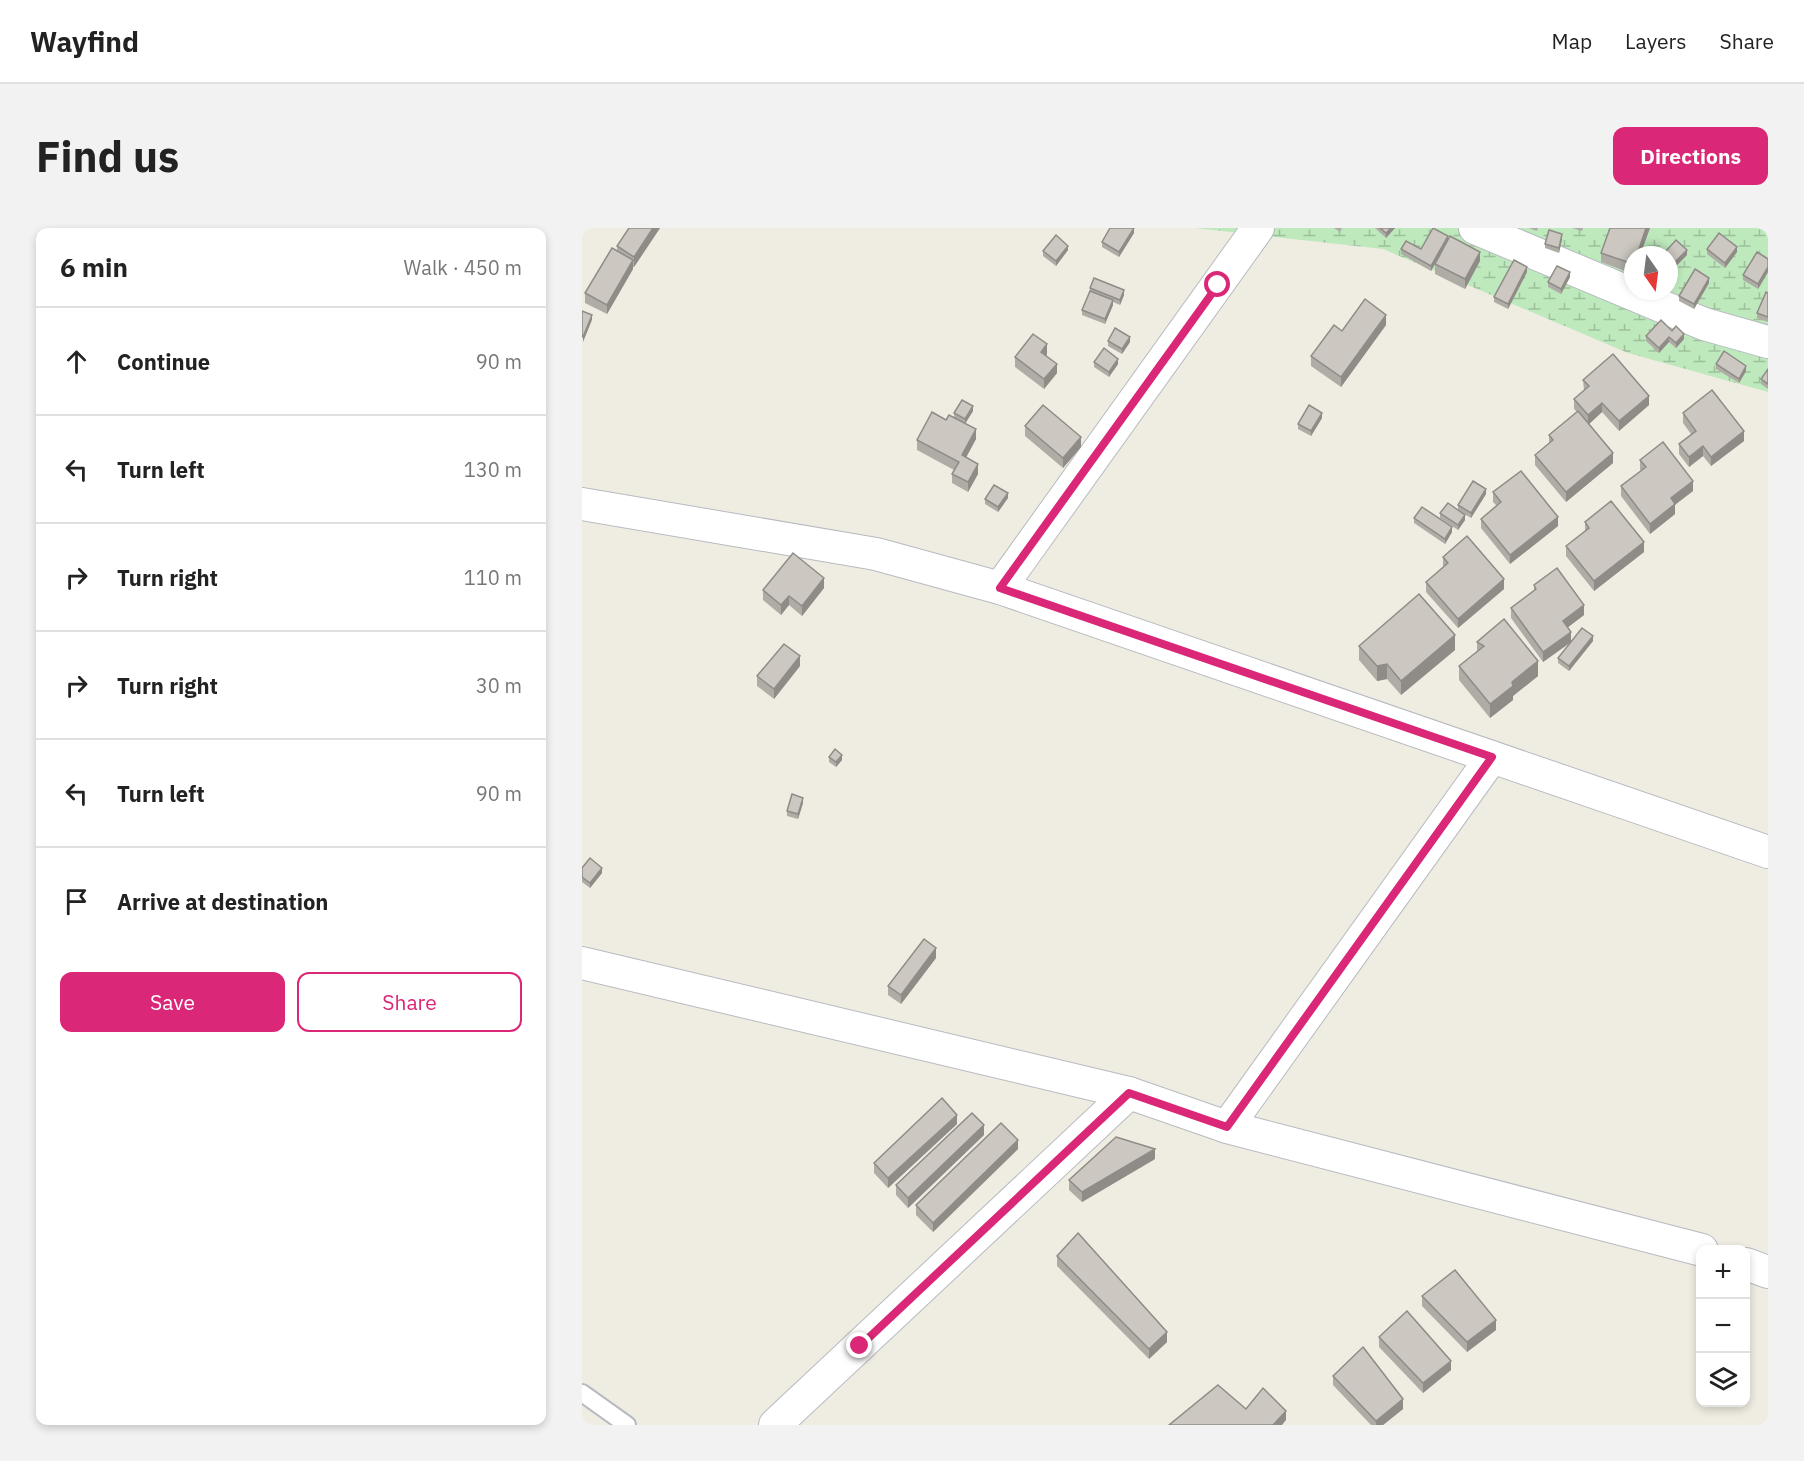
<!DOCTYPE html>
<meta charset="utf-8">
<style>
body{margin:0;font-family:"IBM Plex Sans",sans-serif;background:#f2f2f2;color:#222}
.controls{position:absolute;right:18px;bottom:18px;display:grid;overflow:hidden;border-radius:12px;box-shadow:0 3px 9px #0003}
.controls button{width:54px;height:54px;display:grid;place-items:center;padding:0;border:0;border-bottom:2px solid #e0e0e0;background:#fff;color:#222;font:30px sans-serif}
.compass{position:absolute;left:1042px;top:18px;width:54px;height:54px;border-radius:50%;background:#fff;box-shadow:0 3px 9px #0003;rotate:166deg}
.stop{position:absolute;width:18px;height:18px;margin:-14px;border:4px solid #db2777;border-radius:50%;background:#fff}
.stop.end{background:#db2777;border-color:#fff;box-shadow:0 2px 6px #0008}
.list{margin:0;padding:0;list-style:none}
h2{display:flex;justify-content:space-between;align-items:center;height:78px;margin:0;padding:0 24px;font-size:26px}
h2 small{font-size:20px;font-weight:400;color:#767676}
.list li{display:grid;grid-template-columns:39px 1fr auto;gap:18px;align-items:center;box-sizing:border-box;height:108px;padding:0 24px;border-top:2px solid #e0e0e0}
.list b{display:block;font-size:22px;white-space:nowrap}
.list em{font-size:20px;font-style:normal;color:#767676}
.actions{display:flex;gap:12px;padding:18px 24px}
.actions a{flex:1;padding:14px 0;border:2px solid #db2777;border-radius:12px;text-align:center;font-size:21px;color:#db2777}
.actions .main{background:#db2777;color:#fff}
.icon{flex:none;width:33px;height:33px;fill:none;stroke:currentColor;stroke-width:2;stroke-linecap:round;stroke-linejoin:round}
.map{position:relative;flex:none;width:1186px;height:1197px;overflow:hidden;border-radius:12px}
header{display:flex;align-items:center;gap:36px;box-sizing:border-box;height:84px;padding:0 30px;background:#fff;border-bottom:2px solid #e0e0e0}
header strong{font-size:28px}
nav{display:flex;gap:33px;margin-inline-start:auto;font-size:21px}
.intro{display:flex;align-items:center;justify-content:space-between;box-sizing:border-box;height:144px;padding:0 36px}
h1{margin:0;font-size:42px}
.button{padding:15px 27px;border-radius:12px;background:#db2777;color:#fff;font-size:21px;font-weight:700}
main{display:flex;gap:36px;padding:0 36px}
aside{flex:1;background:#fff;border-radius:12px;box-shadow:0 3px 9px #0003}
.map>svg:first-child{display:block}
</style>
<header>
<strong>Wayfind</strong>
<nav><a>Map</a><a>Layers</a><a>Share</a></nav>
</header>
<div class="intro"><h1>Find us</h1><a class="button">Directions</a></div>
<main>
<aside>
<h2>6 min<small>Walk · 450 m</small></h2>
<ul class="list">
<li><svg class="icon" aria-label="ahead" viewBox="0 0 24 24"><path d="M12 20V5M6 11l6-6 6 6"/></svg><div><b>Continue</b></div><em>90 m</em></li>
<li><svg class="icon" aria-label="left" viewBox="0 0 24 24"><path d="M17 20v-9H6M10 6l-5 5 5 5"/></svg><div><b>Turn left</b></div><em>130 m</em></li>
<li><svg class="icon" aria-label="right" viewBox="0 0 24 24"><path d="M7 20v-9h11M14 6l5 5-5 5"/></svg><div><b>Turn right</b></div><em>110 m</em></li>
<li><svg class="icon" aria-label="right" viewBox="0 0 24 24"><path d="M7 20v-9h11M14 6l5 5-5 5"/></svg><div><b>Turn right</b></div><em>30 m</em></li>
<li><svg class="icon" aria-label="left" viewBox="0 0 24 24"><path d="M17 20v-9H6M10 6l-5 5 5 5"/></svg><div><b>Turn left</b></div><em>90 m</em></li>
<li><svg class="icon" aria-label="arrive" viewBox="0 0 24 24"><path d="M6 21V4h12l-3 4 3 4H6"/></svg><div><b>Arrive at destination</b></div></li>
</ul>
<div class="actions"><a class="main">Save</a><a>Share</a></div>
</aside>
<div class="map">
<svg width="1186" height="1197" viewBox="0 0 1186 1197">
<defs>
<pattern id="wetland-marsh" width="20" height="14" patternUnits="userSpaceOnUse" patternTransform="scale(1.5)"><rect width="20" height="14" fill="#bee9bc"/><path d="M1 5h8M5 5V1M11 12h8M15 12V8" fill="none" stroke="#9dc09c"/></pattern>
</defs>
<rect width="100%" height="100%" fill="#efece2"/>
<path fill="url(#wetland-marsh)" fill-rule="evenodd" d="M 613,0 L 1186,0 L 1186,164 L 1046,125 L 801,21 ZM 1051,27 L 1087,27 L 1087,63 L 1051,63 Z"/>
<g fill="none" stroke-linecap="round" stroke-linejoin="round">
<defs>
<path id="service" d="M 0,1165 L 45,1197"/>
<g id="minor">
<path d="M 893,0 L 1122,96 L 1186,114"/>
<path d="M 0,276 L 294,326 L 418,360 L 1186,624"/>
<path d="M 418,360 L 676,0"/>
<path d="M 0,735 L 547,865 L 645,899 L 1120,1022"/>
<path d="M 645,899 L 910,529"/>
<path d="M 1164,1036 L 1186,1044"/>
<path d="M 193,1197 L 547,865"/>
</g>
</defs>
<use href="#service" stroke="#b7bbc0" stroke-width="20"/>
<use href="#minor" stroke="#b7bbc0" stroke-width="34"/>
<use href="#service" stroke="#fff" stroke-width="16"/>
<use href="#minor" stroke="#fff" stroke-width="32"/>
</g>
<g fill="#afaca6">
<path d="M 47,0 L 78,0 L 52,39 L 51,39 L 51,41 L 25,86 L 3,75 L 3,65 L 35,23 L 35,18 Z"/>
<path d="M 752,0 L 760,0 L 758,4 Z"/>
<path d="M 793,0 L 813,0 L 804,10 Z"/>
<path d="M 947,0 L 956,0 L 955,3 Z"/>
<path d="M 990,0 L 1001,0 L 1000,3 Z"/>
<path d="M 1028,0 L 1068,0 L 1058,27 L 1051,27 L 1051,46 L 1019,34 L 1019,25 Z"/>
<path d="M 552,5 L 537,29 L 520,19 L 520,14 Z"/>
<path d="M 980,11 L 977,25 L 963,20 L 963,16 Z"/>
<path d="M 866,12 L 898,33 L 883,61 L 853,46 L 853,36 L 855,33 L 849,43 L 819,26 L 819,21 L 839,21 Z"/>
<path d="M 1125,21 L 1155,24 L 1143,40 L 1125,26 Z"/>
<path d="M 486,22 L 474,38 L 461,28 L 461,23 Z"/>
<path d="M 1083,24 L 1105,27 L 1093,39 L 1087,32 L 1087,27 L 1083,27 Z"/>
<path d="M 1186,31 L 1186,44 L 1176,61 L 1161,52 L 1161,47 Z"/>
<path d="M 945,44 L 926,81 L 912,74 L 912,69 Z"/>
<path d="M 988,49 L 979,66 L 966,59 L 966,54 Z"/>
<path d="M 1127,55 L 1112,81 L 1097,73 L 1097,68 Z"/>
<path d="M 508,60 L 542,67 L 538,77 L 531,74 L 531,77 L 523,96 L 500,87 L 500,82 L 508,63 Z"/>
<path d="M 1186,65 L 1186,94 L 1175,90 L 1175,85 Z"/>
<path d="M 804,97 L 759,159 L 729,138 L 729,128 L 760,103 Z"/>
<path d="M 1090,103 L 1102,111 L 1094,120 L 1087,114 L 1077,125 L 1064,113 L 1064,108 Z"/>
<path d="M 526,113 L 548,114 L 540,126 L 526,118 Z"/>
<path d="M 465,126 L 464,127 L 475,145 L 462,161 L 433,139 L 433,129 Z"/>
<path d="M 512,134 L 536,136 L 527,149 L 512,139 Z"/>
<path d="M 1134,136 L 1164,143 L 1157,155 L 1134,141 Z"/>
<path d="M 1186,141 L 1186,161 L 1179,156 L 1179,151 Z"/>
<path d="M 1001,152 L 1067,177 L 1037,203 L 1020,184 L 1007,196 L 1031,235 L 984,274 L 953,237 L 953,227 L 967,215 L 967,207 L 995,184 L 992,181 L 992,171 L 1002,162 Z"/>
<path d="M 391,183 L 383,195 L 394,211 L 384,229 L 396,246 L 386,264 L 370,255 L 370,246 L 372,242 L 335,222 L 335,212 L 364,192 L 372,190 L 372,185 Z"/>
<path d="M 1101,185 L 1162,213 L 1129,238 L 1121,228 L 1107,239 L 1097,226 L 1097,216 L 1109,206 L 1101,195 Z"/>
<path d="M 740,190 L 729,208 L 716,201 L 716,196 Z"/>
<path d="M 443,198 L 499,219 L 481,240 L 443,208 Z"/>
<path d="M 1058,232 L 1111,263 L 1093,276 L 1093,286 L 1068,306 L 1039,268 L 1039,258 L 1059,243 L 1058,241 Z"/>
<path d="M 911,264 L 976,298 L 928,336 L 899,300 L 899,291 L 915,278 L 911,274 Z"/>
<path d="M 904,266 L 889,290 L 876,282 L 876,277 Z"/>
<path d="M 426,270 L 416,284 L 403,276 L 403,271 Z"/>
<path d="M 858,285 L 883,292 L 876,302 L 858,290 Z"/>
<path d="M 832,290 L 870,304 L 863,316 L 832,295 Z"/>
<path d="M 1003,294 L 1062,324 L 1012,363 L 984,328 L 984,318 L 1003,303 Z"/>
<path d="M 861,329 L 922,361 L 876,400 L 844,364 L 844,354 L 861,339 Z"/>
<path d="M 952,357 L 1002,387 L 986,399 L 989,414 L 1011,413 L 987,443 L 976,435 L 976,430 L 989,414 L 961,434 L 929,390 L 929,380 L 952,363 Z"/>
<path d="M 242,360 L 220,388 L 207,377 L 199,387 L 181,372 L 181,362 Z"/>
<path d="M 895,414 L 956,448 L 931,468 L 931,472 L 908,490 L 877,452 L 877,438 L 895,424 Z"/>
<path d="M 777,418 L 873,422 L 819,467 L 805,451 L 795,453 L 777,432 Z"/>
<path d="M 218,438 L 192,471 L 175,458 L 175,448 Z"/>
<path d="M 247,529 L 260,532 L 254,539 L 247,534 Z"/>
<path d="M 221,575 L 216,591 L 205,588 L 205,583 Z"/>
<path d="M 0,640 L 20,645 L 8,660 L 0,654 Z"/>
<path d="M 354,730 L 319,776 L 306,767 L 306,758 Z"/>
<path d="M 375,896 L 306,960 L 292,945 L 292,935 Z"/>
<path d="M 402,907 L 326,980 L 314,967 L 314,957 Z"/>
<path d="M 436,921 L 351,1004 L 334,987 L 334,977 Z"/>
<path d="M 573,931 L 500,974 L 487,962 L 487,952 Z"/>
<path d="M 475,1028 L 585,1114 L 567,1131 L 475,1038 Z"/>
<path d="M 840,1068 L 914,1102 L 885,1124 L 840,1078 Z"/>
<path d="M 797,1109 L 869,1142 L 841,1165 L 797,1119 Z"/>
<path d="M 751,1148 L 821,1181 L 801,1197 L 789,1197 L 751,1157 Z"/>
</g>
<g fill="#8f8c87">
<path d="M 71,0 L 78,0 L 52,39 L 52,29 Z"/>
<path d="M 552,0 L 552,5 L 537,29 L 537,24 Z"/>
<path d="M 809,0 L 813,0 L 804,10 L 804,5 Z"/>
<path d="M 1064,0 L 1068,0 L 1058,27 L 1055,27 Z"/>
<path d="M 980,6 L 980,11 L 977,25 L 977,20 Z"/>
<path d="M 866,8 L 866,13 L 849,43 L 849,38 Z"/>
<path d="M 486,18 L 486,22 L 474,38 L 474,33 Z"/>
<path d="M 1155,19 L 1155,24 L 1143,40 L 1143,35 Z"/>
<path d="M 1105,22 L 1105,27 L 1093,39 L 1093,34 Z"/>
<path d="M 898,24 L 898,33 L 883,61 L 883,51 Z"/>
<path d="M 51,32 L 51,41 L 25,86 L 25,77 Z"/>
<path d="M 945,39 L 945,44 L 926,81 L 926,76 Z"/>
<path d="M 1186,39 L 1186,44 L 1176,61 L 1176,56 Z"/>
<path d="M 988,44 L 988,49 L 979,66 L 979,61 Z"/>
<path d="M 1127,50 L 1127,55 L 1112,81 L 1112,76 Z"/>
<path d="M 542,62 L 542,67 L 538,77 L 538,72 Z"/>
<path d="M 531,72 L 531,77 L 523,96 L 523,91 Z"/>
<path d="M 10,87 L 10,92 L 1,114 L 1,109 Z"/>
<path d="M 804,87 L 804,97 L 759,159 L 759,149 Z"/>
<path d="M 1102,106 L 1102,111 L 1094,120 L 1094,115 Z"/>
<path d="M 548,109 L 548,114 L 540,126 L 540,121 Z"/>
<path d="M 1087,109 L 1087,114 L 1077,125 L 1077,120 Z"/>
<path d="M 465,116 L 465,126 L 459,134 L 459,124 Z"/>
<path d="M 536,131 L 536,136 L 527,149 L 527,144 Z"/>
<path d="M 475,136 L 475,145 L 462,161 L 462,151 Z"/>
<path d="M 1164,138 L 1164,143 L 1157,155 L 1157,151 Z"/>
<path d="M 1067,168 L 1067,177 L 1037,203 L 1037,193 Z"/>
<path d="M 1020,175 L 1020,184 L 1006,197 L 1006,187 Z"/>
<path d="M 391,178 L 391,183 L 383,196 L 383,191 Z"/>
<path d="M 740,185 L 740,190 L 729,208 L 729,203 Z"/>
<path d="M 394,201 L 394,211 L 380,237 L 380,227 Z"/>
<path d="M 1162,203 L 1162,213 L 1129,238 L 1129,229 Z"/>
<path d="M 499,209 L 499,219 L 481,240 L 481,230 Z"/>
<path d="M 1121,218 L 1121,228 L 1107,239 L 1107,229 Z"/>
<path d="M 1031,225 L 1031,235 L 984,274 L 984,264 Z"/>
<path d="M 396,236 L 396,246 L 386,264 L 386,254 Z"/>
<path d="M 1111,253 L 1111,263 L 1089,280 L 1089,270 Z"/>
<path d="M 904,261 L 904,266 L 889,290 L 889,285 Z"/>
<path d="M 426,265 L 426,270 L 416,284 L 416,279 Z"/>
<path d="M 1093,276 L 1093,286 L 1068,306 L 1068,296 Z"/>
<path d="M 883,287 L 883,292 L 876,302 L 876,297 Z"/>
<path d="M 976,289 L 976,298 L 928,336 L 928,327 Z"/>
<path d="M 870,299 L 870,304 L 863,316 L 863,311 Z"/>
<path d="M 1062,314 L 1062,324 L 1012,363 L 1012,353 Z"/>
<path d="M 242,350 L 242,360 L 220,388 L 220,378 Z"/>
<path d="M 922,351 L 922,361 L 876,400 L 876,391 Z"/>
<path d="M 207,368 L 207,377 L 199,387 L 199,377 Z"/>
<path d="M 1002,377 L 1002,387 L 981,403 L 981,393 Z"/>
<path d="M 989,404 L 989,414 L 961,434 L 961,424 Z"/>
<path d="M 873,407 L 873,422 L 819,467 L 819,453 Z"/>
<path d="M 1011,408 L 1011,413 L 987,443 L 987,438 Z"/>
<path d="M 218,428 L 218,438 L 192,471 L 192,461 Z"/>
<path d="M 956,433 L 956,448 L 931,468 L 931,472 L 908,490 L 908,476 L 930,454 Z"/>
<path d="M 805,436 L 805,451 L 795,453 L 795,438 Z"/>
<path d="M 260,527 L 260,532 L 254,539 L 254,534 Z"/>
<path d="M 221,570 L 221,575 L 216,591 L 216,586 Z"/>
<path d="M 20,640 L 20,645 L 8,660 L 8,655 Z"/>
<path d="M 354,720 L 354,730 L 319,776 L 319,767 Z"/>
<path d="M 375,887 L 375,896 L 306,960 L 306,950 Z"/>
<path d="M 402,897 L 402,907 L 326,980 L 326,970 Z"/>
<path d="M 436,912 L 436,921 L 351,1004 L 351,995 Z"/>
<path d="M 573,921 L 573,931 L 500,974 L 500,964 Z"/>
<path d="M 914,1092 L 914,1102 L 885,1124 L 885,1114 Z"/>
<path d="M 585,1104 L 585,1114 L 567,1131 L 567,1121 Z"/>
<path d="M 869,1133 L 869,1142 L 841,1165 L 841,1155 Z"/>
<path d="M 821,1171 L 821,1181 L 801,1197 L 794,1197 L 794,1193 Z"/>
<path d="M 704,1183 L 704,1192 L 700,1197 L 691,1197 Z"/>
</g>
<g fill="#ccc8c1" stroke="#8f8c87" stroke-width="1.5">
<path d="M 47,0 L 71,0 L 52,29 L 35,18 Z"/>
<path d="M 528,0 L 552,0 L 537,24 L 520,14 Z"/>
<path d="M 798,0 L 809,0 L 804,5 Z"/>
<path d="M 851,0 L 866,8 L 849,38 L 819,21 L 824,13 L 839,21 Z"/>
<path d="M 1028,0 L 1064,0 L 1055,27 L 1051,27 L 1051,36 L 1019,25 Z"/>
<path d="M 967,2 L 980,6 L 977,20 L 963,16 Z"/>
<path d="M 1137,5 L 1155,19 L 1143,35 L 1125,21 Z"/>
<path d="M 474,7 L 486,18 L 474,33 L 461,23 Z"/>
<path d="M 868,8 L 898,24 L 883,51 L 853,36 Z"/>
<path d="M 1094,12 L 1105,22 L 1093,34 L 1083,24 Z"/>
<path d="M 30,20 L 51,32 L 25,77 L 3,65 Z"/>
<path d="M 1175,24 L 1186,31 L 1186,39 L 1176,56 L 1161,47 Z"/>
<path d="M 932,32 L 945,39 L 926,76 L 912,69 Z"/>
<path d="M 975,38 L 988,44 L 979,61 L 966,54 Z"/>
<path d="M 1113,41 L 1127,50 L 1112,76 L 1097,68 Z"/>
<path d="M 512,50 L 542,62 L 538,72 L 508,60 Z"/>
<path d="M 508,63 L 531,72 L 523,91 L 500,82 Z"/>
<path d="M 1184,64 L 1186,65 L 1186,89 L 1175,85 Z"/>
<path d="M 783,71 L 804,87 L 759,149 L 729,128 L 752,97 L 760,103 Z"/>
<path d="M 0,83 L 10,87 L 1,109 L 0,109 Z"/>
<path d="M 1079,92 L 1090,103 L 1094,98 L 1102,106 L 1094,115 L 1087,109 L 1077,120 L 1064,108 Z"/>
<path d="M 533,100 L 548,109 L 540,121 L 526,113 Z"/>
<path d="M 451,106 L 465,116 L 459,124 L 475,136 L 462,151 L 433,129 Z"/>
<path d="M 522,120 L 536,131 L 527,144 L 512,134 Z"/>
<path d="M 1142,123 L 1164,138 L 1157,151 L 1134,136 Z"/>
<path d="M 1031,126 L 1067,168 L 1037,193 L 1020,175 L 1006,187 L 992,171 L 1007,158 L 1001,152 Z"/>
<path d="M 1186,141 L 1186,156 L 1179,151 Z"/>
<path d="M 1130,162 L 1162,203 L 1129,229 L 1121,218 L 1107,229 L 1097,216 L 1114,203 L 1101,185 Z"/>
<path d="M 380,172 L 391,178 L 383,191 L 372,185 Z"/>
<path d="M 461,177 L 499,209 L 481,230 L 443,198 Z"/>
<path d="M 727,177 L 740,185 L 729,203 L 716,196 Z"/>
<path d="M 996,183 L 1031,225 L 984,264 L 953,227 L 971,212 L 967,207 Z"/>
<path d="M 350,184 L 364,192 L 367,187 L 394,201 L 380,227 L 396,236 L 386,254 L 370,246 L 377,234 L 335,212 Z"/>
<path d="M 1081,214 L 1111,253 L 1089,270 L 1093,276 L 1068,296 L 1039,258 L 1064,239 L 1058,232 Z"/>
<path d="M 939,243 L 976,289 L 928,327 L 899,291 L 919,274 L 911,264 Z"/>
<path d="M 891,253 L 904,261 L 889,285 L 876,277 Z"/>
<path d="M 412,257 L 426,265 L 416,279 L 403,271 Z"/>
<path d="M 1029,273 L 1062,314 L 1012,353 L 984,318 L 1007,300 L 1003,294 Z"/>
<path d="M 866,275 L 883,287 L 876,297 L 858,285 Z"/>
<path d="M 840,279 L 870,299 L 863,311 L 832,290 Z"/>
<path d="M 885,308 L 922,351 L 876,391 L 844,354 L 866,335 L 861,329 Z"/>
<path d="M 211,325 L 242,350 L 220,378 L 207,368 L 199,377 L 181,362 Z"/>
<path d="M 975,340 L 1002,377 L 981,393 L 989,404 L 961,424 L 929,380 L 954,361 L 952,357 Z"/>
<path d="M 837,366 L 873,407 L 819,453 L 805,436 L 795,438 L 777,418 Z"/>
<path d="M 922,391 L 956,433 L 930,454 L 931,458 L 908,476 L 877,438 L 902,418 L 895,414 Z"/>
<path d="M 1000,400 L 1011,408 L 987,438 L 976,430 Z"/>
<path d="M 202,416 L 218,428 L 192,461 L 175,448 Z"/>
<path d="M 253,521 L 260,527 L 254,534 L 247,529 Z"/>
<path d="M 210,566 L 221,570 L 216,586 L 205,583 Z"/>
<path d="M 8,630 L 20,640 L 8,655 L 0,649 L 0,640 Z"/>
<path d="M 342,711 L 354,720 L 319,767 L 306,758 Z"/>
<path d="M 360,870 L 375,887 L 306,950 L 292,935 Z"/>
<path d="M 390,885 L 402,897 L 326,970 L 314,957 Z"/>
<path d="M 419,895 L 436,912 L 351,995 L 334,977 Z"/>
<path d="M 534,909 L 573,921 L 500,964 L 487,952 Z"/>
<path d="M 496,1005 L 585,1104 L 567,1121 L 475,1028 Z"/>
<path d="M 873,1042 L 914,1092 L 885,1114 L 840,1068 Z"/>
<path d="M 825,1083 L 869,1133 L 841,1155 L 797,1109 Z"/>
<path d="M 781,1119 L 821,1171 L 794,1193 L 751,1148 Z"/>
<path d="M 636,1157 L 664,1181 L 681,1160 L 704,1183 L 691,1197 L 587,1197 Z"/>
</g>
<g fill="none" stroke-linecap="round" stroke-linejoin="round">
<path stroke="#db2777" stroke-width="8" d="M 278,1118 L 547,865 L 645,899 L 910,529 L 418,360 L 636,57"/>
</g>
</svg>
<div class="controls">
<button>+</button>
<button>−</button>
<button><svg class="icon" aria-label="layers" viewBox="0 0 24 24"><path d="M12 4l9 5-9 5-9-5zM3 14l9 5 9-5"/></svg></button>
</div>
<svg class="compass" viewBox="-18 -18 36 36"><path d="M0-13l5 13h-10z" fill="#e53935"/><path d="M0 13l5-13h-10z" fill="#767676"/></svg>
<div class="stop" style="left:636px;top:57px"></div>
<div class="stop end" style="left:278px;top:1118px"></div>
</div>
</main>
